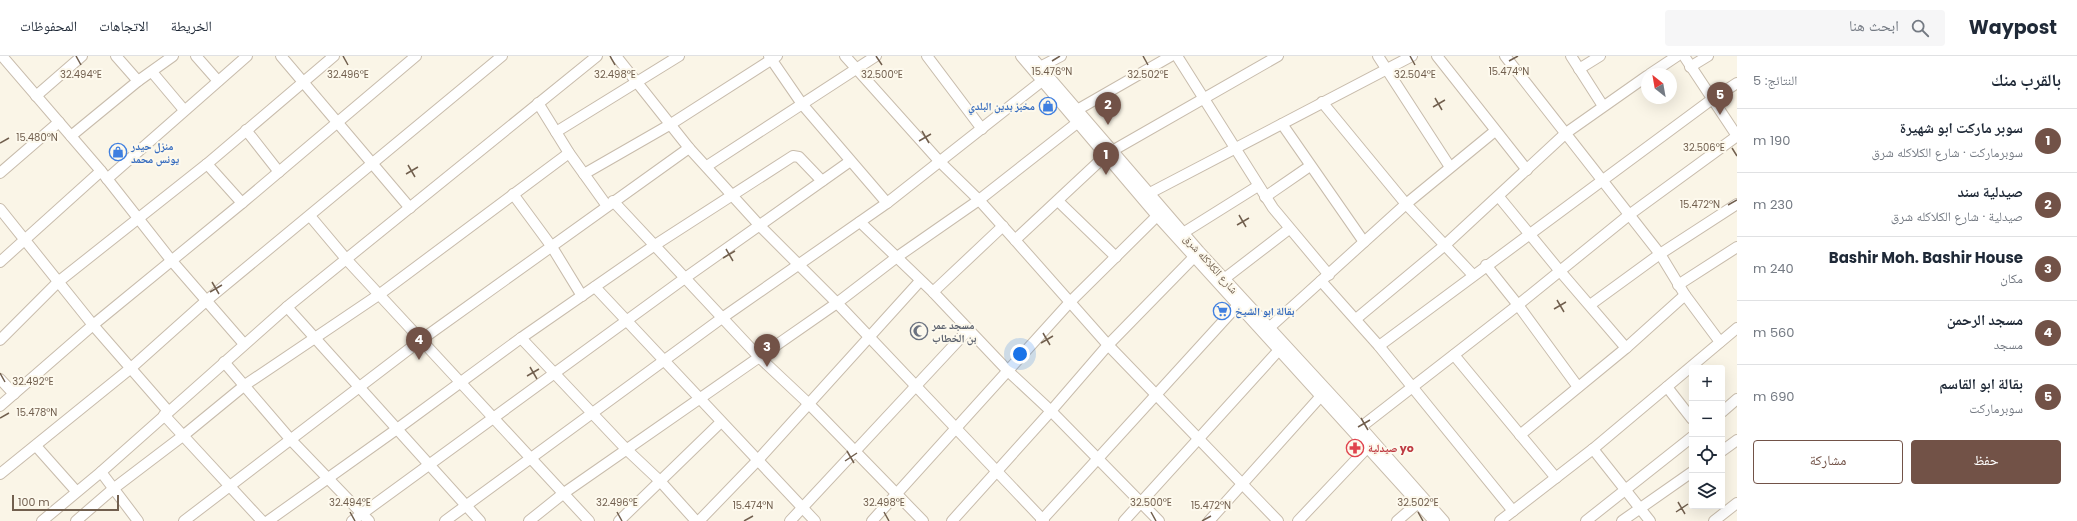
<!DOCTYPE html>
<html lang="ar">
<meta charset="utf-8">
<style>
body{margin:0;font-family:Poppins,"Noto Naskh Arabic",sans-serif;background:#f6f6f7;color:#1f2937;direction:rtl}
.controls{position:absolute;right:12px;bottom:12px;display:grid;overflow:hidden;border-radius:4px;box-shadow:0 4px 16px #0002}
.controls button{width:36px;height:36px;display:grid;place-items:center;padding:0;border:0;border-bottom:1px solid #e0e1e3;background:#fff;color:#1f2937;font:20px sans-serif}
.compass{position:absolute;left:1641px;top:12px;width:36px;height:36px;border-radius:50%;background:#fff;box-shadow:0 4px 16px #0002;rotate:329deg}
.scale{position:absolute;left:12px;bottom:10px;width:107px;box-sizing:border-box;padding-left:4px;border:2px solid #715f4e;border-top:0;font-size:11px;line-height:14px;white-space:nowrap;color:#715f4e;-webkit-text-stroke:3px #fdf9ed;paint-order:stroke}
.you{position:absolute;left:1020px;top:298px;width:14px;height:14px;margin:-10px;border:3px solid #fff;border-radius:50%;background:#1a73e8;box-shadow:0 0 0 6px #1a73e833}
.badge{display:grid;place-items:center;width:26px;height:26px;border-radius:50%;background:#725247;color:#fff;font-size:13px;font-weight:700}
.pin{position:absolute;translate:-50% -33px;filter:drop-shadow(0 1px 2px #0008)}
.pin::after{content:'';position:absolute;top:21px;width:14px;height:12px;background:inherit;clip-path:polygon(0 0,100% 0,50% 100%)}
.list{margin:0;padding:0;list-style:none}
h2{display:flex;justify-content:space-between;align-items:center;height:52px;margin:0;padding:0 16px;font-size:17px}
h2 small{font-size:13px;font-weight:400;color:#747a83}
.list li{display:grid;grid-template-columns:26px 1fr auto;gap:12px;align-items:center;box-sizing:border-box;height:64px;padding:0 16px;border-top:1px solid #e0e1e3}
.list b{display:block;font-size:15px;white-space:nowrap}
.list p{margin:0;font-size:13px;white-space:nowrap;color:#747a83}
.list em{font-size:13px;font-style:normal;color:#747a83}
.actions{display:flex;gap:8px;padding:12px 16px}
.actions a{flex:1;padding:9px 0;border:1px solid #725247;border-radius:4px;text-align:center;font-size:14px;color:#725247}
.actions .main{background:#725247;color:#fff}
.icon{flex:none;width:22px;height:22px;fill:none;stroke:currentColor;stroke-width:2;stroke-linecap:round;stroke-linejoin:round}
.map{position:relative;flex:none;width:1737px;height:465px;overflow:hidden;direction:ltr}
header{display:flex;align-items:center;gap:24px;box-sizing:border-box;height:56px;padding:0 20px;background:#fff;border-bottom:1px solid #e0e1e3}
header strong{font-size:19px}
nav{display:flex;gap:22px;margin-inline-start:auto;font-size:14px}
.search{width:280px;height:36px;background:#f6f6f7;display:flex;align-items:center;gap:10px;box-sizing:border-box;padding:0 14px;border-radius:4px;color:#747a83;font-size:15px}
main{display:flex}
aside{flex:1;background:#fff}
.map>svg:first-child{display:block}
</style>
<header>
<strong>Waypost</strong>
<div class="search"><svg class="icon" aria-label="search" viewBox="0 0 24 24"><circle cx="10" cy="10" r="6"/><path d="M15 15l6 6"/></svg>ابحث هنا</div>
<nav><a>الخريطة</a><a>الاتجاهات</a><a>المحفوظات</a></nav>
</header>
<main>
<aside>
<h2>بالقرب منك<small>النتائج: 5</small></h2>
<ul class="list">
<li><span class="badge">1</span><div><b>سوبر ماركت ابو شهيرة</b><p>سوبرماركت · شارع الكلاكله شرق</p></div><em>190 m</em></li>
<li><span class="badge">2</span><div><b>صيدلية سند</b><p>صيدلية · شارع الكلاكله شرق</p></div><em>230 m</em></li>
<li><span class="badge">3</span><div><b>Bashir Moh. Bashir House</b><p>مكان</p></div><em>240 m</em></li>
<li><span class="badge">4</span><div><b>مسجد الرحمن</b><p>مسجد</p></div><em>560 m</em></li>
<li><span class="badge">5</span><div><b>بقالة ابو القاسم</b><p>سوبرماركت</p></div><em>690 m</em></li>
</ul>
<div class="actions"><a class="main">حفظ</a><a>مشاركة</a></div>
</aside>
<div class="map">
<svg width="1737" height="465" viewBox="0 0 1737 465">
<rect width="100%" height="100%" fill="#faf5e7"/>
<g fill="none" stroke-linecap="round" stroke-linejoin="round">
<defs>
<g id="minor">
<path d="M 2,0 L 101,115 L 171,204 L 244,288"/>
<path d="M 116,0 L 138,25"/>
<path d="M 196,0 L 218,25"/>
<path d="M 281,0 L 410,152"/>
<path d="M 616,0 L 689,92 L 760,170 L 837,247 L 1044,465"/>
<path d="M 769,0 L 802,48 L 887,147"/>
<path d="M 845,0 L 940,106 L 979,144 L 1015,184 L 1108,289 L 1278,465"/>
<path d="M 927,0 L 982,73"/>
<path d="M 1021,0 L 1157,160 L 1434,465"/>
<path d="M 1031,0 L 1199,195 L 1361,371 L 1444,465"/>
<path d="M 1177,0 L 1273,152 L 1329,219"/>
<path d="M 1378,0 L 1450,111"/>
<path d="M 1437,0 L 1527,114"/>
<path d="M 1505,0 L 1660,198 L 1685,239 L 1720,286"/>
<path d="M 1571,0 L 1603,50"/>
<path d="M 1684,0 L 1737,80"/>
<path d="M 1040,11 L 1061,0"/>
<path d="M 1690,11 L 1708,0"/>
<path d="M 1579,13 L 1600,0"/>
<path d="M 152,16 L 184,54"/>
<path d="M 1650,18 L 1677,0"/>
<path d="M 36,40 L 82,0"/>
<path d="M 1322,46 L 1406,148 L 1473,219"/>
<path d="M 538,47 L 569,97 L 607,150"/>
<path d="M 1077,54 L 1171,0"/>
<path d="M 1282,68 L 1364,186"/>
<path d="M 246,74 L 279,116"/>
<path d="M 556,76 L 679,0"/>
<path d="M 71,80 L 138,25 L 173,0"/>
<path d="M 1112,95 L 1278,0"/>
<path d="M 207,108 L 242,147"/>
<path d="M 707,110 L 876,0"/>
<path d="M 0,117 L 59,66"/>
<path d="M 584,118 L 671,68 L 777,0"/>
<path d="M 107,123 L 247,0"/>
<path d="M 513,138 L 552,191 L 582,240"/>
<path d="M 1148,138 L 1412,0"/>
<path d="M 1265,141 L 1310,110"/>
<path d="M 1499,141 L 1559,214 L 1626,292"/>
<path d="M 613,145 L 759,301 L 809,348 L 923,465"/>
<path d="M 1058,145 L 1116,201"/>
<path d="M 0,153 L 93,269 L 168,355"/>
<path d="M 310,160 L 347,204 L 589,465"/>
<path d="M 860,166 L 933,236 L 1008,315 L 1051,355 L 1159,465"/>
<path d="M 1183,177 L 1258,130"/>
<path d="M 1015,184 L 1105,100"/>
<path d="M 0,206 L 101,115"/>
<path d="M 1486,209 L 1518,249 L 1578,331"/>
<path d="M 1224,223 L 1289,173"/>
<path d="M 1321,225 L 1379,290 L 1513,455"/>
<path d="M 1678,229 L 1737,191"/>
<path d="M 595,231 L 815,465"/>
<path d="M 933,236 L 1003,170"/>
<path d="M 1590,249 L 1660,198 L 1737,148"/>
<path d="M 287,251 L 480,465"/>
<path d="M 1356,263 L 1445,189 L 1566,77 L 1647,20"/>
<path d="M 1269,272 L 1406,148 L 1495,75"/>
<path d="M 521,282 L 626,393 L 660,425 L 696,465"/>
<path d="M 0,284 L 58,226 L 207,108 L 334,0"/>
<path d="M 1379,290 L 1711,44 L 1737,27"/>
<path d="M 1454,299 L 1556,422"/>
<path d="M 224,306 L 291,384 L 369,465"/>
<path d="M 0,323 L 14,338"/>
<path d="M 1667,331 L 1692,363"/>
<path d="M 0,350 L 93,269 L 242,147 L 416,0"/>
<path d="M 1722,356 L 1737,343"/>
<path d="M 164,359 L 262,465"/>
<path d="M 1361,371 L 1518,249 L 1629,159 L 1737,80"/>
<path d="M 1520,379 L 1626,292 L 1685,239"/>
<path d="M 36,390 L 76,435"/>
<path d="M 1593,393 L 1650,465"/>
<path d="M 1722,395 L 1737,384"/>
<path d="M 101,416 L 138,465"/>
<path d="M 0,418 L 131,312 L 206,245 L 502,0"/>
<path d="M 42,465 L 101,416 L 287,251 L 597,0"/>
<path d="M 76,465 L 113,433 L 184,379 L 245,329 L 380,238 L 569,97"/>
<path d="M 184,465 L 421,284 L 689,92"/>
<path d="M 268,465 L 397,373 L 521,282 L 655,189 L 793,100 L 799,101 L 822,125"/>
<path d="M 352,465 L 685,222 L 849,106"/>
<path d="M 445,465 L 722,262 L 887,147 L 1042,25"/>
<path d="M 529,465 L 564,437 L 837,247 L 897,201 L 979,144 L 1077,67"/>
<path d="M 619,465 L 721,366"/>
<path d="M 699,465 L 757,405 L 920,225"/>
<path d="M 790,465 L 969,273"/>
<path d="M 872,465 L 1070,246 L 1157,160"/>
<path d="M 952,465 L 1051,355 L 1108,289 L 1194,201"/>
<path d="M 1041,465 L 1237,250"/>
<path d="M 1124,465 L 1279,294"/>
<path d="M 1209,465 L 1321,340"/>
<path d="M 1298,465 L 1368,391"/>
<path d="M 1397,465 L 1418,447"/>
<path d="M 1500,465 L 1593,393 L 1737,272"/>
<path d="M 1586,465 L 1692,381"/>
<path d="M 1622,465 L 1692,416"/>
<path d="M 1714,465 L 1737,447"/>
</g>
</defs>
<use href="#minor" stroke="#c8bcac" stroke-width="12"/>
<use href="#minor" stroke="#fff" stroke-width="10"/>
</g>
<path fill="none" stroke="#715f4e" stroke-width="1.5" d="M 76,0 L 81,9M 343,0 L 348,9M 610,0 L 615,9M 876,0 L 882,9M 1143,0 L 1148,9M 1410,0 L 1415,9M 1052,5 L 1060,0M 1509,5 L 1518,0M 1435,42 L 1442,54M 1433,51 L 1445,44M 922,75 L 929,87M 919,85 L 931,78M 0,87 L 9,82M 1732,92 L 1737,100M 408,109 L 415,121M 406,118 L 418,111M 1728,149 L 1737,144M 1239,159 L 1246,171M 1237,169 L 1249,162M 726,193 L 733,205M 723,202 L 735,195M 212,226 L 219,238M 210,236 L 222,229M 1557,244 L 1564,256M 1554,253 L 1566,246M 1043,277 L 1050,289M 1041,287 L 1053,280M 530,311 L 537,323M 0,317 L 5,326M 527,320 L 539,313M 0,362 L 9,357M 1361,362 L 1368,374M 1358,371 L 1370,364M 847,395 L 854,407M 845,405 L 857,397M 1678,446 L 1685,458M 350,456 L 355,465M 617,456 L 622,465M 884,456 L 889,465M 1151,456 L 1156,465M 1418,456 L 1423,465M 1676,456 L 1688,448M 744,465 L 753,460M 1202,465 L 1211,460"/>
<defs>
<symbol id="shop-ring" viewBox="-11 -11 22 22"><circle r="9.5" fill="#fdf9ed" stroke="#3f7fe0" stroke-width="1.5"/><path d="M-5-2.5h2.3a2.7 3.5 0 0 1 5.4 0H5L5.5 6h-11ZM-1.5-2.5h3a1.5 2.3 0 0 0-3 0Z" fill="#3f7fe0"/></symbol>
<symbol id="supermarket-ring" viewBox="-11 -11 22 22"><circle r="9.5" fill="#fdf9ed" stroke="#3f7fe0" stroke-width="1.5"/><path d="M-6-5.5h2.5l.6 2H6L4.5 2H-2.5L-4.4-4H-6ZM-1.5 3.2a1.3 1.3 0 1 0 .1 0ZM3 3.2a1.3 1.3 0 1 0 .1 0Z" fill="#3f7fe0"/></symbol>
<symbol id="mosque-ring" viewBox="-11 -11 22 22"><circle r="9.5" fill="#fdf9ed" stroke="#6b7280" stroke-width="1.5"/><path d="M3.5-4.9A6 6 0 1 0 3.5 4.9A5 5 0 1 1 3.5-4.9Z" fill="#6b7280"/></symbol>
<symbol id="pharmacy-ring" viewBox="-11 -11 22 22"><circle r="9.5" fill="#fdf9ed" stroke="#e0444e" stroke-width="1.5"/><path d="M-2-6h4v4h4v4h-4v4h-4v-4h-4v-4h4Z" fill="#e0444e"/></symbol>
</defs>
<g fill-rule="evenodd">
<use href="#shop-ring" x="1038" y="40" width="20" height="20"/>
<use href="#shop-ring" x="108" y="86" width="20" height="20"/>
<use href="#supermarket-ring" x="1212" y="245" width="20" height="20"/>
<use href="#mosque-ring" x="909" y="265" width="20" height="20"/>
<use href="#pharmacy-ring" x="1345" y="382" width="20" height="20"/>
</g>
<g text-anchor="middle" dominant-baseline="central" stroke-width="4" stroke-linejoin="round" paint-order="stroke">
<g font-size="11" font-weight="bold" fill="#366cbe" stroke="#fdf9ed" text-anchor="start">
<text x="1035" y="50" text-anchor="end">مخبز بدين البلدي</text>
<text x="131" y="90">منزل حيدر<tspan x="131" dy="13">يونس محمد</tspan></text>
<text x="1235" y="255">بقالة ابو الشيخ</text>
</g>
<g font-size="11" fill="#715f4e" stroke="#fdf9ed">
<text transform="translate(1211 208) rotate(48)">شارع الكلاكله شرق</text>
</g>
<g font-size="11" font-weight="bold" fill="#5b616d" stroke="#fdf9ed" text-anchor="start">
<text x="932" y="269">مسجد عمر<tspan x="932" dy="13">بن الخطاب</tspan></text>
</g>
<g font-size="11" font-weight="bold" fill="#be3a42" stroke="#fdf9ed" text-anchor="start">
<text x="1368" y="392">صيدلية yo</text>
</g>
</g>
<g font-size="10" text-anchor="middle" fill="#715f4e" stroke="#fdf9ed" stroke-width="4" stroke-linejoin="round" paint-order="stroke">
<text x="1052" y="19">15.476°N</text>
<text x="1509" y="19">15.474°N</text>
<text x="1415" y="22">32.504°E</text>
<text x="81" y="22">32.494°E</text>
<text x="348" y="22">32.496°E</text>
<text x="615" y="22">32.498°E</text>
<text x="882" y="22">32.500°E</text>
<text x="1148" y="22">32.502°E</text>
<text x="37" y="85">15.480°N</text>
<text x="1704" y="95">32.506°E</text>
<text x="1700" y="152">15.472°N</text>
<text x="33" y="329">32.492°E</text>
<text x="37" y="360">15.478°N</text>
<text x="350" y="450">32.494°E</text>
<text x="617" y="450">32.496°E</text>
<text x="884" y="450">32.498°E</text>
<text x="1151" y="450">32.500°E</text>
<text x="1418" y="450">32.502°E</text>
<text x="753" y="453">15.474°N</text>
<text x="1211" y="453">15.472°N</text>
</g>
</svg>
<div class="controls">
<button>+</button>
<button>−</button>
<button><svg class="icon" aria-label="locate" viewBox="0 0 24 24"><circle cx="12" cy="12" r="6"/><path d="M12 2v4M12 18v4M2 12h4M18 12h4"/></svg></button>
<button><svg class="icon" aria-label="layers" viewBox="0 0 24 24"><path d="M12 4l9 5-9 5-9-5zM3 14l9 5 9-5"/></svg></button>
</div>
<svg class="compass" viewBox="-18 -18 36 36"><path d="M0-13l5 13h-10z" fill="#e53935"/><path d="M0 13l5-13h-10z" fill="#747a83"/></svg>
<div class="scale">100 m</div>
<div class="you"></div>
<div class="pin badge" style="left:1106px;top:119px">1</div>
<div class="pin badge" style="left:1108px;top:69px">2</div>
<div class="pin badge" style="left:767px;top:311px">3</div>
<div class="pin badge" style="left:419px;top:304px">4</div>
<div class="pin badge" style="left:1720px;top:59px">5</div>
</div>
</main>
